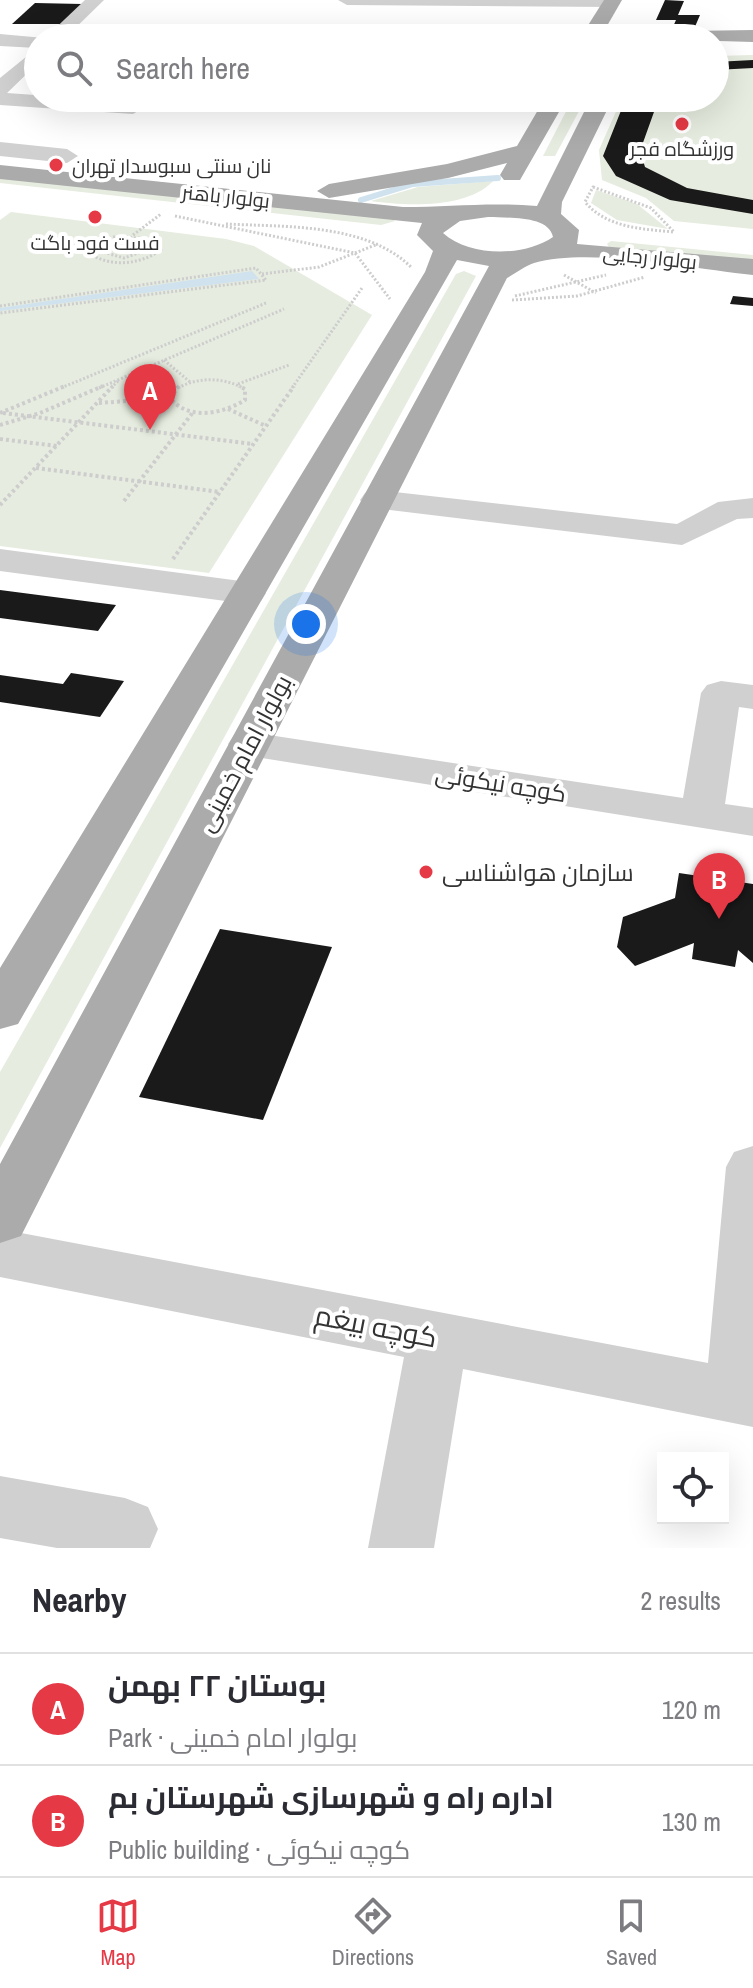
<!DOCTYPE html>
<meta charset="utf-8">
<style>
body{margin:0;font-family:"Archivo Narrow",Cairo,sans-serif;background:#f7f7f7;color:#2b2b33}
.controls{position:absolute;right:24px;bottom:24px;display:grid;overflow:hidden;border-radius:0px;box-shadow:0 8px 32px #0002}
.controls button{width:72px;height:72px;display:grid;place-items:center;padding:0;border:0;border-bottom:2px solid #e1e1e2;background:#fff;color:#2b2b33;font:40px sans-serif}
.you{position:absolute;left:306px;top:624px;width:28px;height:28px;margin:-20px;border:6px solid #fff;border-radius:50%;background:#1a73e8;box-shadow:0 0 0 12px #1a73e833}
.badge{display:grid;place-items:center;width:52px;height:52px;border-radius:50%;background:#e63946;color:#fff;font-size:26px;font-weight:700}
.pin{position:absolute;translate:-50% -66px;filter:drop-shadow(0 2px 4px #0008)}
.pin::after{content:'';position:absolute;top:42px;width:28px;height:24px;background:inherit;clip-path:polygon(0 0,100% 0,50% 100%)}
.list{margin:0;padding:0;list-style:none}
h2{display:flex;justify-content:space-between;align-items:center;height:104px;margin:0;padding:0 32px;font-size:34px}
h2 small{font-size:26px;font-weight:400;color:#7c7c81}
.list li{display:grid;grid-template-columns:52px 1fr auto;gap:24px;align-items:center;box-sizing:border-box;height:112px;padding:0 32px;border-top:2px solid #e1e1e2}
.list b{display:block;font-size:30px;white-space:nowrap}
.list p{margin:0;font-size:26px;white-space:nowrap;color:#7c7c81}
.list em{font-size:26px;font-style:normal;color:#7c7c81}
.icon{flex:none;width:44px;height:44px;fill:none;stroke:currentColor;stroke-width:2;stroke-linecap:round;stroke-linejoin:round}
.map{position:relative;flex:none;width:753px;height:1548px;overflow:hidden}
.search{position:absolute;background:#fff;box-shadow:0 8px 32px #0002;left:24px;right:24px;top:24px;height:88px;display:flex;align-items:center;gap:20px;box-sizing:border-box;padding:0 28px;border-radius:44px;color:#7c7c81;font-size:30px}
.sheet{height:328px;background:#fff}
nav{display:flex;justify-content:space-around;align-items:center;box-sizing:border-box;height:112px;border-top:2px solid #e1e1e2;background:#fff;font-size:22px;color:#7c7c81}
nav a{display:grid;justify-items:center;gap:4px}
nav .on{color:#e63946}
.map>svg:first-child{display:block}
</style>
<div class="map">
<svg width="753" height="1548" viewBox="0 0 753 1548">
<rect width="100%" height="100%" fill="#fff"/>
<g fill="#e6ecdf">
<path d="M 753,55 L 753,229 L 674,221 L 646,198 L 602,180 L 599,150 L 622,98 L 715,98 L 715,56 Z"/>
<path d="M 573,98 L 586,98 L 555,156 L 543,156 Z"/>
<path d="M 0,175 L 393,219 L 395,221 L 381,225 L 0,183 Z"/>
<path d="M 493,181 C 467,209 406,206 371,201 L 418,187 Z"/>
<path d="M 596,190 L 637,204 L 668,229 L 617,220 L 591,203 Z"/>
<path d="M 11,212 L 226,239 L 254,246 L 372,315 L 209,573 L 0,546 L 0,220 Z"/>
<path d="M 611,241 L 753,255 L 753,263 L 609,247 L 607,244 Z"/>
<path d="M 464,271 L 476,276 L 0,1148 L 0,1072 L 456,274 Z"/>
</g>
<path fill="#cfe2ee" d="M 252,271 L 259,279 L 0,311 L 0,308 Z"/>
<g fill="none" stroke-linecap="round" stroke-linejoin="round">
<path stroke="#cfe2ee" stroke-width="6" d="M 361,200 L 413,184 L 498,178"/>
</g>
<g fill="#1a1a1a">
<path d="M 665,0 L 684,1 L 678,15 L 700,15 L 694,29 L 672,29 L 676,20 L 656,20 Z"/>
<path d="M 35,3 L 82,4 L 61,24 L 12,24 Z"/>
<path d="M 753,60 L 753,68 L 715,70 L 715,62 Z"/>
<path d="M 626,98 L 659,98 L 640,151 L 645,167 L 687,188 L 753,200 L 753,214 L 670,200 L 616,176 L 603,156 Z"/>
<path d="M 733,296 L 753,298 L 753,306 L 730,304 Z"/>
<path d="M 0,590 L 77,600 L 116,605 L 98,631 L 0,618 Z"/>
<path d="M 71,673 L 124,681 L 100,717 L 0,702 L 0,675 L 63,684 Z"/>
<path d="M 679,873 L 753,884 L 753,963 L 738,950 L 735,967 L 692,959 L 694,943 L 635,966 L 617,947 L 623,917 L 675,898 Z"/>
<path d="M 220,929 L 332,947 L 263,1120 L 139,1097 Z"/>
</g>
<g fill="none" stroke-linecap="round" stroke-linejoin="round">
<g stroke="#cdcdcd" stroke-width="3" stroke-dasharray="2 2" stroke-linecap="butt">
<path d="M 593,187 L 651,208 L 674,232 C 642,229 607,228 585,202 Z"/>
<path d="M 175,216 L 355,253 L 390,299"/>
<path d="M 226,224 C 285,227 366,223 411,267"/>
<path d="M 133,235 L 161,214"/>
<path d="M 118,236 L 156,240 L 161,250 C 139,265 110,268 87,252 L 94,242 Z"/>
<path d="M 120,240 L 146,243 L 150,249 L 124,258 L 99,251 L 103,244 Z"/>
<path d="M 262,274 L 319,267 L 378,244"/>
<path d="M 564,275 L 596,293"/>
<path d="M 515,296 L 606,275"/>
<path d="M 512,300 L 577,296 L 645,277"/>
<path d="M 0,306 L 256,268 L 266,280 L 0,313"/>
<path d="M 164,360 L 190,382"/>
<path d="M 238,384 L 289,365"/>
<path d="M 61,388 L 266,303"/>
<path d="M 99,388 L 284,309"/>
<path d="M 111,388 L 118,381"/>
<path d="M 178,388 C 198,377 222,377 243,388"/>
<path d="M 292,388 L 362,288"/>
</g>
<g stroke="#cdcdcd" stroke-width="4" stroke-dasharray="3 3" stroke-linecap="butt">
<path d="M 179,386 L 170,398 C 189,421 222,414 245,400 L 245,389 L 239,386"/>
<path d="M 99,403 L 170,398"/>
<path d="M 228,409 L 266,426"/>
<path d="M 0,413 L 65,386"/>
<path d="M 3,413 L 253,444"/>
<path d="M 0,425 L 40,413 L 103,386"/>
<path d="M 0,439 L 57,446"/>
<path d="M 36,468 L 220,492"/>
<path d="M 124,501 L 194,411"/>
<path d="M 0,505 L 113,386"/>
<path d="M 173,559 L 294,386"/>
</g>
<g fill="#d0d0d0" fill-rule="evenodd">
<path d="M 85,0 L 104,0 L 65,38 L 45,38 Z"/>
<path d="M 338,0 L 618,0 L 620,2 L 611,7 L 347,5 Z"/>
<path d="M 286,26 L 442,28 L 451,33 L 444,38 L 280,35 L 280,27 Z"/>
<path d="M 0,34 L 44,38 L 38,38 L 38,63 L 7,93 L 133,102 L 143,108 L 133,114 L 0,105 L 0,78 L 37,48 L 0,46 Z"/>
<path d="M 0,142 L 67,149 L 78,156 L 67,163 L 0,156 Z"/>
<path d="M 377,490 L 677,524 L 718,502 L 753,498 L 753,518 L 737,519 L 682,545 L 365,507 L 360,500 L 365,493 Z"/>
<path d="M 0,549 L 248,582 L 261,585 L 266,593 L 261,601 L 248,604 L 0,571 Z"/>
<path d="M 721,681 L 753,685 L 753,709 L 739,707 L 725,804 L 753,808 L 753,836 L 249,756 L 234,753 L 228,744 L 234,735 L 249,732 L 683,798 L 701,693 L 707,685 Z"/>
<path d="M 753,1146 L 753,1427 L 463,1369 L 434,1548 L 368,1548 L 404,1357 L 0,1277 L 0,1229 L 708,1363 L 726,1167 L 734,1152 Z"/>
<path d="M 0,1476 L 125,1498 L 148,1507 L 158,1529 L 150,1548 L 57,1548 L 0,1538 Z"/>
</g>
<g fill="#ababab" fill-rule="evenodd">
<path d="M 604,0 L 622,0 L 600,38 L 580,38 Z"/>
<path d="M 753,30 L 753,42 L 616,38 L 626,32 Z"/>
<path d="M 545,98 L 567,98 L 520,180 L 504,180 L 500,175 L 507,163 L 448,178 L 329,198 L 317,191 L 329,184 L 447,164 L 517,146 Z"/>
<path d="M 591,98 L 613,98 L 562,202 L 561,214 L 579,230 L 577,244 L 753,259 L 753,275 C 693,269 591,247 534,263 C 525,266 516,273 507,278 L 21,1236 L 0,1243 L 0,1164 L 489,266 L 457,260 L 18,1024 L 0,1029 L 0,968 L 425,272 L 433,251 L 417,235 L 422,223 L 0,179 L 0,165 L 403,207 C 450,207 490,202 537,206 ZM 488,217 C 506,218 549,215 553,237 C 524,257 470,257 443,233 L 460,221 Z"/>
</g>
</g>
<g fill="#e63946" stroke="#fff" stroke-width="3">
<circle cx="682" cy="124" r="8"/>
<circle cx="56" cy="165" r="8"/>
<circle cx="95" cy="217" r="8"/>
<circle cx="426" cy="872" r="8"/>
</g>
<g text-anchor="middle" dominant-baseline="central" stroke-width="8" stroke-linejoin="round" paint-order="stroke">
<g font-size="20" fill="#333" stroke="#fff">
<text x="682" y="148">ورزشگاه فجر</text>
<text x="72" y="165" text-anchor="start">نان سنتی سبوسدار تهران</text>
<text x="95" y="242">فست فود باگت</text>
</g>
<g font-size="20" fill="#333" stroke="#fff">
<text transform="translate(226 196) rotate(6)">بولوار باهنر</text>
<text transform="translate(650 257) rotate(6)">بولوار رجایی</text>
</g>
<g font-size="24" fill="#333" stroke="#fff">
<text transform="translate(244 753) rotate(-62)">بولوار امام خمینی</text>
<text transform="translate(501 783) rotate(9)">کوچه نیکوئی</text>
</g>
<g font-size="24" fill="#333" stroke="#fff" text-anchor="start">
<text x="442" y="872">سازمان هواشناسی</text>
</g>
<g font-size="28" fill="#333" stroke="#fff">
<text transform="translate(376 1326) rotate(11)">کوچه بیغم</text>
</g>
</g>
</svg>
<div class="controls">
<button><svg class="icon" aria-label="locate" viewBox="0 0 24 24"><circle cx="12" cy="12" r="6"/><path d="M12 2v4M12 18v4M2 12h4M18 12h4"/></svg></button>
</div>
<div class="you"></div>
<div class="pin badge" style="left:150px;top:430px">A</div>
<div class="pin badge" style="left:719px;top:919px">B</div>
<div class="search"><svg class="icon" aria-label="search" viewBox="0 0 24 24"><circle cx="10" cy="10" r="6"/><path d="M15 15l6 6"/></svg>Search here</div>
</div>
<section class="sheet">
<h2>Nearby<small>2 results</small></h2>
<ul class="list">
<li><span class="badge">A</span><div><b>بوستان ۲۲ بهمن</b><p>Park · بولوار امام خمینی</p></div><em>120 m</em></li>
<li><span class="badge">B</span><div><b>اداره راه و شهرسازی شهرستان بم</b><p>Public building · کوچه نیکوئی</p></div><em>130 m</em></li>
</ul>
</section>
<nav>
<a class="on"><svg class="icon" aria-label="map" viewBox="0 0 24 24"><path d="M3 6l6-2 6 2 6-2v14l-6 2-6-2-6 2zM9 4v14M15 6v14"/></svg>Map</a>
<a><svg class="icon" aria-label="directions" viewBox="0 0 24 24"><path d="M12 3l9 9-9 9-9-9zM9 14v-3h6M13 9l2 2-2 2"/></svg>Directions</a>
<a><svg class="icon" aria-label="saved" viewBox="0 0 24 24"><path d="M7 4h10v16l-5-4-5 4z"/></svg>Saved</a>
</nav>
